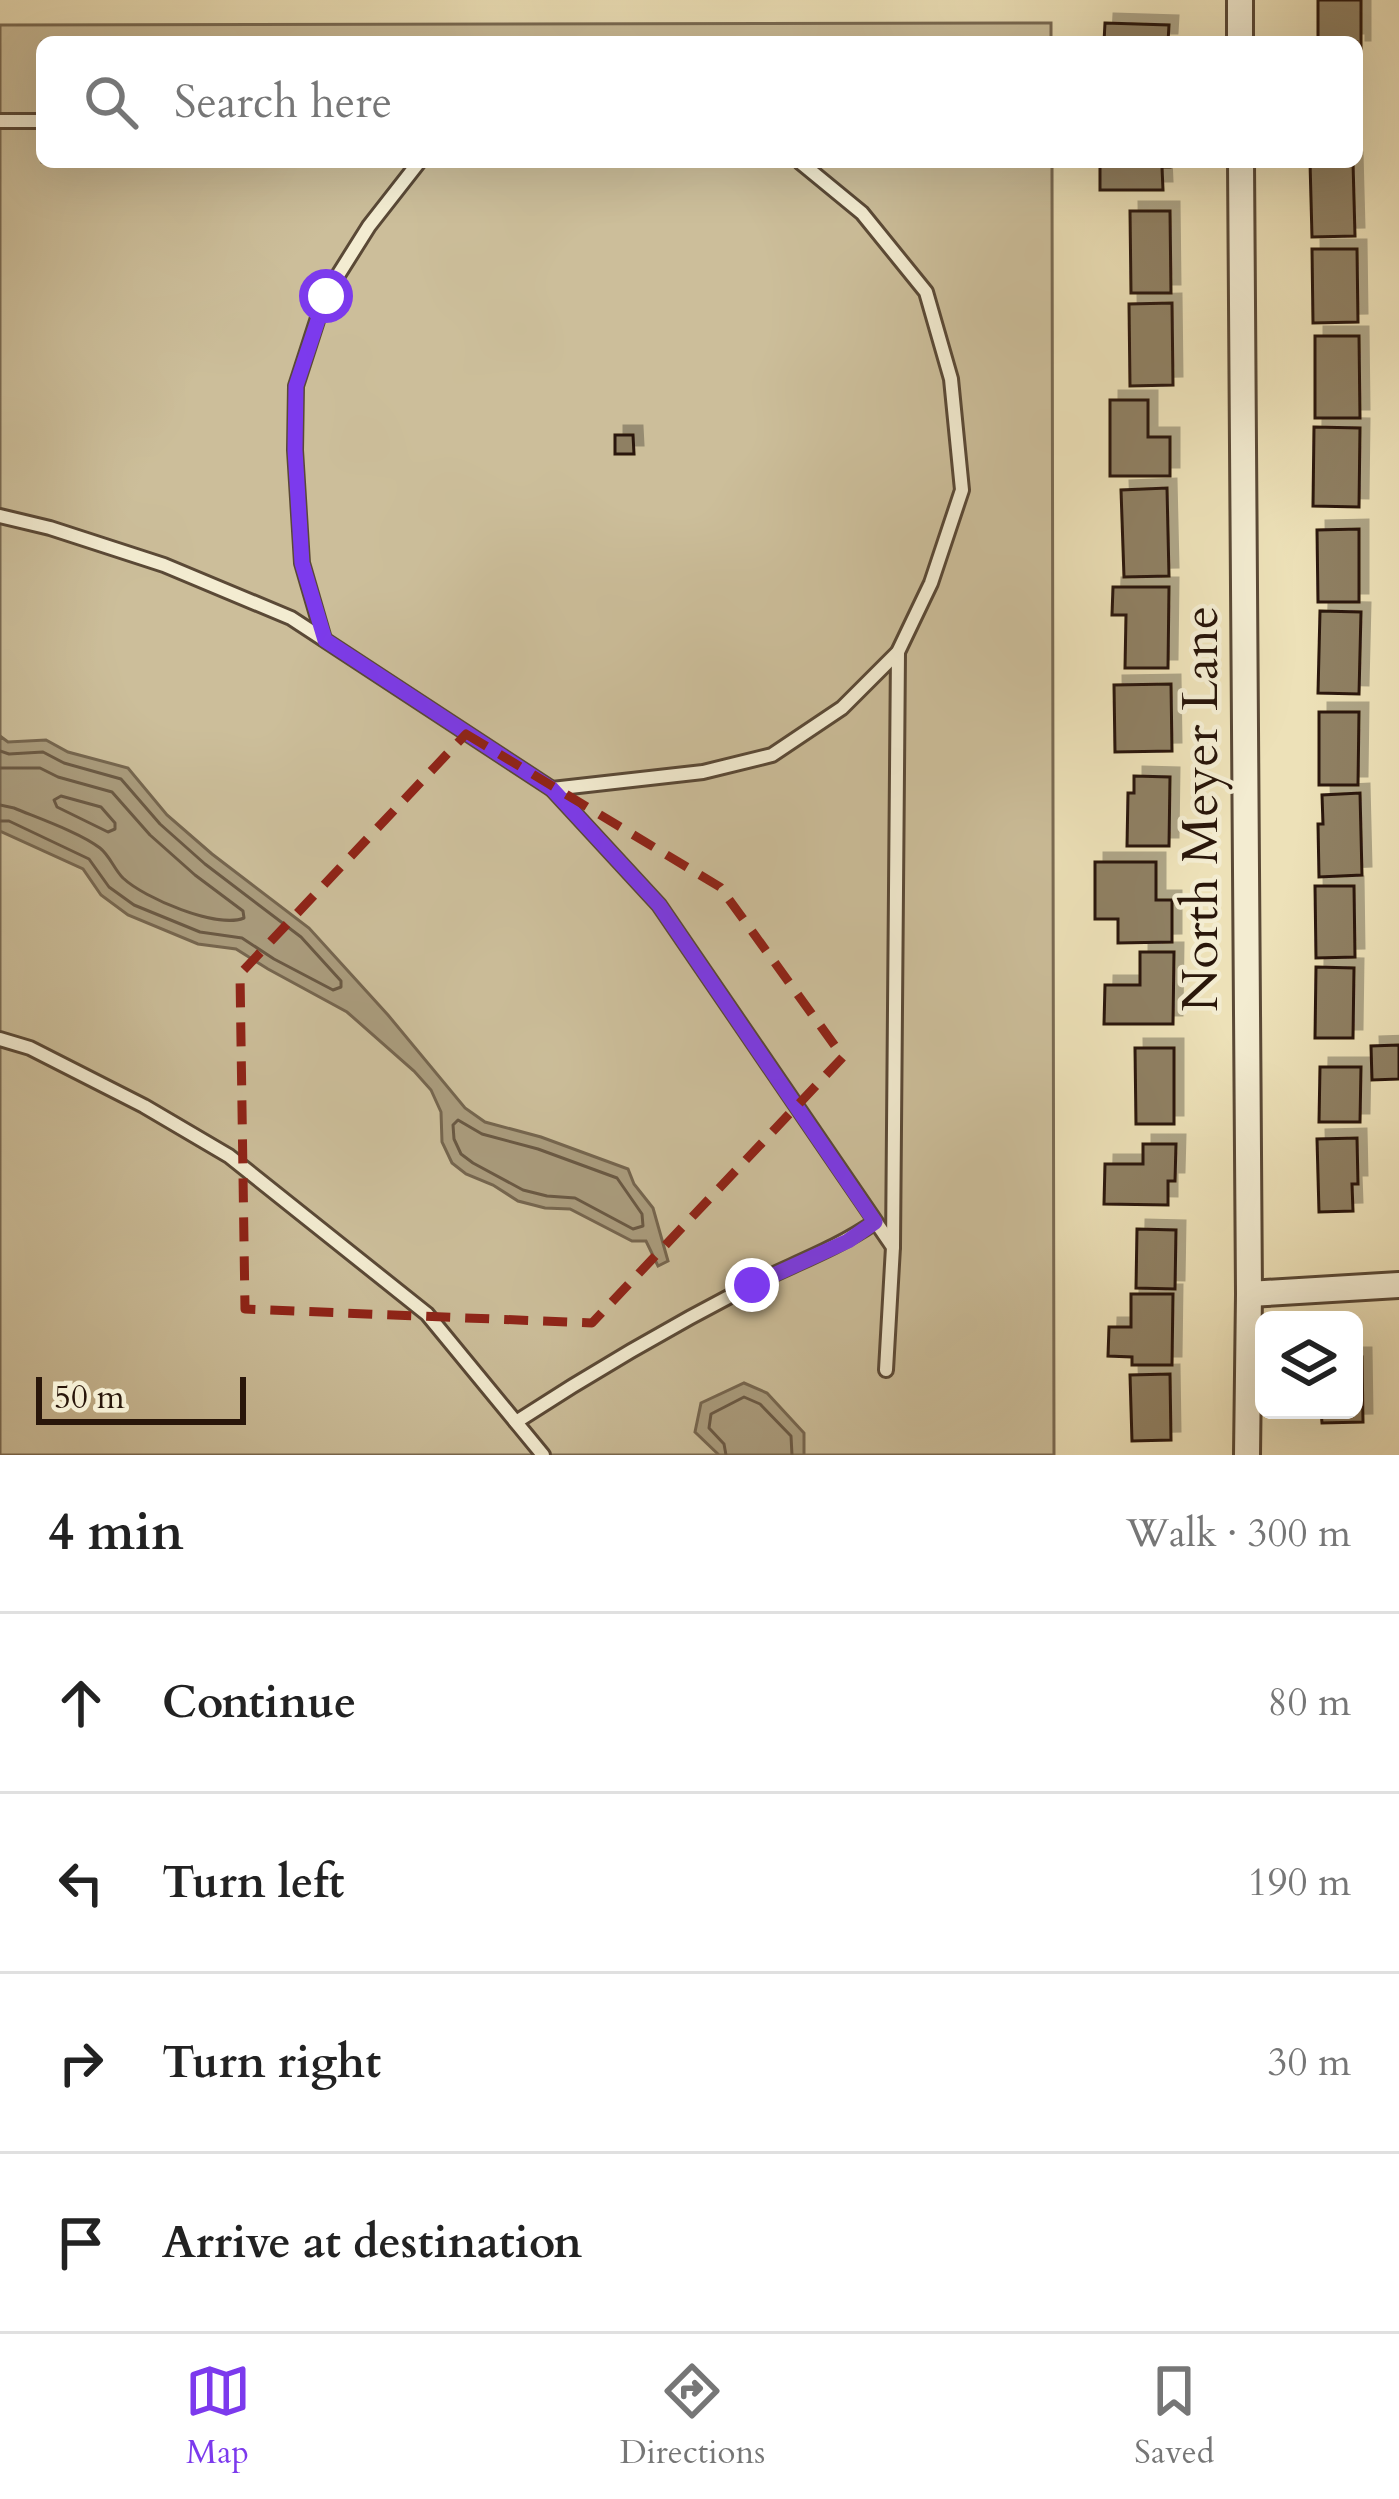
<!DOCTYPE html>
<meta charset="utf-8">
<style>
body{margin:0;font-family:Cardo,serif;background:#f2f2f2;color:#222}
.controls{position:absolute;right:36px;bottom:36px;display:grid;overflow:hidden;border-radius:18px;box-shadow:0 12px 48px #0002}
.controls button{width:108px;height:108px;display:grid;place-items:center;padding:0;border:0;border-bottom:3px solid #e0e0e0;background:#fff;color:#222;font:60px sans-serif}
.scale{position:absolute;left:36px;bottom:30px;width:210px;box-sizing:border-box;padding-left:12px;border:6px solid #29160a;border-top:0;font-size:33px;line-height:42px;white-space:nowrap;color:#29160a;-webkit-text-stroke:9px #f3ecd1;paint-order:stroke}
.stop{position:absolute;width:36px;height:36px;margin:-27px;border:9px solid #7c3aed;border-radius:50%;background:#fff}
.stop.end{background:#7c3aed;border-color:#fff;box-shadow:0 3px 12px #0008}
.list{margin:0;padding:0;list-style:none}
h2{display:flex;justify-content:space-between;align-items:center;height:156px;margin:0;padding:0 48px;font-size:51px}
h2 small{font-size:39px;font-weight:400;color:#767676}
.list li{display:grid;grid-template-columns:78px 1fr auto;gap:36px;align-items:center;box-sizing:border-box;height:180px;padding:0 48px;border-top:3px solid #e0e0e0}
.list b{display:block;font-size:45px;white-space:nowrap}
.list em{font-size:39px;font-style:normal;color:#767676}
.icon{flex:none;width:66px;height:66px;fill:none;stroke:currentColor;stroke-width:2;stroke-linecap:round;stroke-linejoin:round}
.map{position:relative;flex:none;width:1399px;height:1455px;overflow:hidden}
.search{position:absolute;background:#fff;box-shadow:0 12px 48px #0002;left:36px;right:36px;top:36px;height:132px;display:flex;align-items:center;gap:30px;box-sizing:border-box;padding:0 42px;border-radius:18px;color:#767676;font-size:45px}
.sheet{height:876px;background:#fff}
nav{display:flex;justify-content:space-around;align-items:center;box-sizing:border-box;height:168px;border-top:3px solid #e0e0e0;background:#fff;font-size:33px;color:#767676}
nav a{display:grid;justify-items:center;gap:6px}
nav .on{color:#7c3aed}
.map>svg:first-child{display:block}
</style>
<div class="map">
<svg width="1399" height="1455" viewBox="0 0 1399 1455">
<defs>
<filter id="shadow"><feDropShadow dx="9" dy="-9" stdDeviation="0" flood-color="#0004"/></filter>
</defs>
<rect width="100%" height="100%" fill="#ede1b8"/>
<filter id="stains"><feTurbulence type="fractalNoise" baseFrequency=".00167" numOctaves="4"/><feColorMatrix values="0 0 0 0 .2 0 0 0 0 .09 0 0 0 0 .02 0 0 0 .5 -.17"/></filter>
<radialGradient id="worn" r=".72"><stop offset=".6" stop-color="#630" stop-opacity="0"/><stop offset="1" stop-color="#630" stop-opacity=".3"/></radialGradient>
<path fill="#ccbe9a" stroke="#7a6a52" stroke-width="3" d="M 1051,23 L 1051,42 L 42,42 L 42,162 L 1052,162 L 1054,1455 L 0,1455 L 0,25 Z"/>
<g fill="#aa9c7d" stroke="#76664f" stroke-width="3">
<path d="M 0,736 L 8,742 L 46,740 L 68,752 L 128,768 L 167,815 L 212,854 L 309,928 L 388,1015 L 465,1108 L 485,1122 L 541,1137 L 628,1169 L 634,1184 L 653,1208 L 668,1261 L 658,1266 L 646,1241 L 632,1241 L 570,1209 L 545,1208 L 518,1201 L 493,1185 L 466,1174 L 452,1163 L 442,1142 L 441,1112 L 431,1090 L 414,1071 L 347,1012 L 268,969 L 236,949 L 198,944 L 128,915 L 101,895 L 83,869 L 0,831 Z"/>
<path d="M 744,1383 L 767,1393 L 804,1433 L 804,1455 L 719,1455 L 695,1432 L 701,1403 Z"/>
</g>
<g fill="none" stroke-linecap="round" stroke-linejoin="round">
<g stroke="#6a5944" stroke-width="3">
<path d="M 0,751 L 9,754 L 43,752 L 64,763 L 121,779 L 160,824 L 205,864 L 301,937 L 341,981 L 341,987 L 333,990 L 274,959 L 242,938 L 200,932 L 134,905 L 109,887 L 89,859 L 9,821 L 0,821"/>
<path d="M 0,768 L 40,768 L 58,777 L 112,792 L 150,835 L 195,875 L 243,911 L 244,918 C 217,929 144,898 123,878 C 114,869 110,856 100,848 C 81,833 38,818 14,808 L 0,805"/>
<path d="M 61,796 L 101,807 L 115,823 L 115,829 L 108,832 L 57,807 L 54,800 Z"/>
<path d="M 458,1120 L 482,1134 L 538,1149 L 617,1178 L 642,1214 L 643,1226 L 633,1229 L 575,1198 L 547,1196 L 523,1190 L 473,1163 L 461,1154 L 454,1139 L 453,1125 Z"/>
<path d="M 726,1455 L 724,1444 L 709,1428 L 711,1414 L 744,1397 L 760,1404 L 791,1436 L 792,1455"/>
</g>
</g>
<g fill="#8f8064" stroke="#29160a" stroke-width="3" filter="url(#shadow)">
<path d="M 1318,0 L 1361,0 L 1361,49 L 1357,49 L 1357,42 L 1318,42 Z"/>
<path d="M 1105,23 L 1169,25 L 1168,42 L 1104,42 Z"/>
<path d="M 1100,162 L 1170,162 L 1170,167 L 1162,167 L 1163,190 L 1100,190 Z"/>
<path d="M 1310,162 L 1353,162 L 1355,236 L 1312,237 Z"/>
<path d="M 1130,211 L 1170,211 L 1171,293 L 1131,293 Z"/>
<path d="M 1312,249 L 1357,249 L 1358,322 L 1313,323 Z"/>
<path d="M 1172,303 L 1173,385 L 1130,386 L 1129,304 Z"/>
<path d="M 1315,336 L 1359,336 L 1360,418 L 1315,418 Z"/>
<path d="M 1110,400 L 1148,400 L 1148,437 L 1170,437 L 1170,476 L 1110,476 Z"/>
<path d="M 1314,427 L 1360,428 L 1359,507 L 1313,506 Z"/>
<path d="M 615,435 L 633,435 L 634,454 L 615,454 Z"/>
<path d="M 1167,488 L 1169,576 L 1124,577 L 1121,490 Z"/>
<path d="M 1359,529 L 1359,602 L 1318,602 L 1317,530 Z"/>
<path d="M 1113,587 L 1169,587 L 1168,668 L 1125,668 L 1126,615 L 1112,615 Z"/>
<path d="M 1320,611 L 1361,612 L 1359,694 L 1318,693 Z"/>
<path d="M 1171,684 L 1172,751 L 1115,752 L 1114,685 Z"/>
<path d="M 1319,712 L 1359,712 L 1358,785 L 1319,785 Z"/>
<path d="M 1134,776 L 1170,777 L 1169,846 L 1127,846 L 1128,793 L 1134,793 Z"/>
<path d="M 1360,793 L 1362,875 L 1319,877 L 1318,824 L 1323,824 L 1322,795 Z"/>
<path d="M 1095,862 L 1156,862 L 1156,900 L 1172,900 L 1172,942 L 1118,943 L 1118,919 L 1095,919 Z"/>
<path d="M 1315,886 L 1354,886 L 1355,957 L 1316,958 Z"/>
<path d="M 1140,952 L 1174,952 L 1173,1024 L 1104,1024 L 1105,985 L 1140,985 Z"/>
<path d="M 1316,967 L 1354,968 L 1353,1038 L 1315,1038 Z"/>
<path d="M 1399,1045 L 1399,1079 L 1372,1080 L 1371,1046 Z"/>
<path d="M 1135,1048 L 1174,1048 L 1174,1124 L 1136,1124 Z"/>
<path d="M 1320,1067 L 1361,1067 L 1360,1122 L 1319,1122 Z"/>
<path d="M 1357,1138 L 1358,1184 L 1352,1184 L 1353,1211 L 1319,1212 L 1317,1139 Z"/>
<path d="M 1143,1144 L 1176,1144 L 1175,1181 L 1168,1181 L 1168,1205 L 1104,1204 L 1105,1164 L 1143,1164 Z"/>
<path d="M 1137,1229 L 1176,1230 L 1175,1289 L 1136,1288 Z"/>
<path d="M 1131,1294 L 1173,1294 L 1172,1365 L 1132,1365 L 1132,1357 L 1108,1356 L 1109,1327 L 1131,1327 Z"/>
<path d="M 1354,1357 L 1362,1357 L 1363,1422 L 1322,1423 L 1321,1410 L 1354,1410 Z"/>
<path d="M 1170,1374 L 1171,1440 L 1132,1441 L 1130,1375 Z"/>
</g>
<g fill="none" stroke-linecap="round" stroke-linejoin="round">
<defs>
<g id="service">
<path d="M 0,121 L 42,121"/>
<path d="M 0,516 L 50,528 L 164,565 L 291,618 L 552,789 L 659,905 L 893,1247"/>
<path d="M 324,639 L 302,563 L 295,450 L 296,386 L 325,296 L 369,226 L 419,162"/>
<path d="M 552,789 L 703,772 L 772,755 L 842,708 L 898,652 L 931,583 L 962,490 L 951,379 L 926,292 L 862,213 L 800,162"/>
<path d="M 0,1039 L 30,1048 L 144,1106 L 229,1156 L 427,1314 L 543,1455"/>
<path d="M 886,1370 L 893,1247 L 898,652"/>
<path d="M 516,1422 C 591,1373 670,1327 751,1285 C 793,1264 836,1249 875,1222"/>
</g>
<g id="minor">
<path d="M 1240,0 L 1240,42"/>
<path d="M 1241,162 L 1249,1294 L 1247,1455"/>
<path d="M 1249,1294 L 1399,1285"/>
</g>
</defs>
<use href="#service" stroke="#5a4936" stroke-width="18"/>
<use href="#minor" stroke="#5a4936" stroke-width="30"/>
<use href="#service" stroke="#f3ecd1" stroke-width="12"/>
<use href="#minor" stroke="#f3ecd1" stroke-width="24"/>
</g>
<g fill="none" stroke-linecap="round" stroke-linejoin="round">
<path stroke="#7c3aed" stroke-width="15" d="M 326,296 L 296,386 L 295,450 L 302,563 L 325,640 L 552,789 L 659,905 L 875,1222 L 848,1241 L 752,1285"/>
</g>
<path fill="none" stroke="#8f2418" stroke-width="9" stroke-dasharray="24 15" stroke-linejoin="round" d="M 466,734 L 720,887 L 843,1057 L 592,1323 L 245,1309 L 240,974 Z"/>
<g text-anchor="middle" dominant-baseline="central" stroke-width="9" stroke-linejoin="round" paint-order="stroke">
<g font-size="51" fill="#29160a" stroke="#f3ecd1">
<text transform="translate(1201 809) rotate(-90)">North Meyer Lane</text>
</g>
</g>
<rect width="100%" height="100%" filter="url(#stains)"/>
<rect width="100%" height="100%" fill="url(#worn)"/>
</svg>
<div class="controls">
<button><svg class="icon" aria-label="layers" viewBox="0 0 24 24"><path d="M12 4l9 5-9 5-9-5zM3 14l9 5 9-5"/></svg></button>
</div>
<div class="scale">50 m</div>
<div class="stop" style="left:326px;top:296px"></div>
<div class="stop end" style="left:752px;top:1285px"></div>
<div class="search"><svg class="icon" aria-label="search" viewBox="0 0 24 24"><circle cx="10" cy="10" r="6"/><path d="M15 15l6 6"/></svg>Search here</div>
</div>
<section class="sheet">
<h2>4 min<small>Walk · 300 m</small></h2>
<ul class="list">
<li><svg class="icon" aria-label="ahead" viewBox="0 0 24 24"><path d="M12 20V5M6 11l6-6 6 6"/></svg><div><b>Continue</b></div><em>80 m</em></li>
<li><svg class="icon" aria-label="left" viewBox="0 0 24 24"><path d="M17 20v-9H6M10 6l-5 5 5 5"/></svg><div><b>Turn left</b></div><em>190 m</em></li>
<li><svg class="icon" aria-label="right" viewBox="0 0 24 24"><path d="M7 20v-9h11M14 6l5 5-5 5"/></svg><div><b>Turn right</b></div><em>30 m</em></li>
<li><svg class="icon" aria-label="arrive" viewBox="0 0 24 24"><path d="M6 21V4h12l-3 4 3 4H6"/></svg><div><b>Arrive at destination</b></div></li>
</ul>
</section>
<nav>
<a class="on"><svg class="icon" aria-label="map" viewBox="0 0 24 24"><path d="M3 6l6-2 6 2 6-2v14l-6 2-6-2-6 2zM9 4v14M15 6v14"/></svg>Map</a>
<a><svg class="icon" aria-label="directions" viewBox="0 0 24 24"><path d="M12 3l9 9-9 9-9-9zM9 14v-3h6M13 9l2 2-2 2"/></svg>Directions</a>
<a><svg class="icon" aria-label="saved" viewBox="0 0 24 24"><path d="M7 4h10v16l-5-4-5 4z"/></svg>Saved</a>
</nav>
